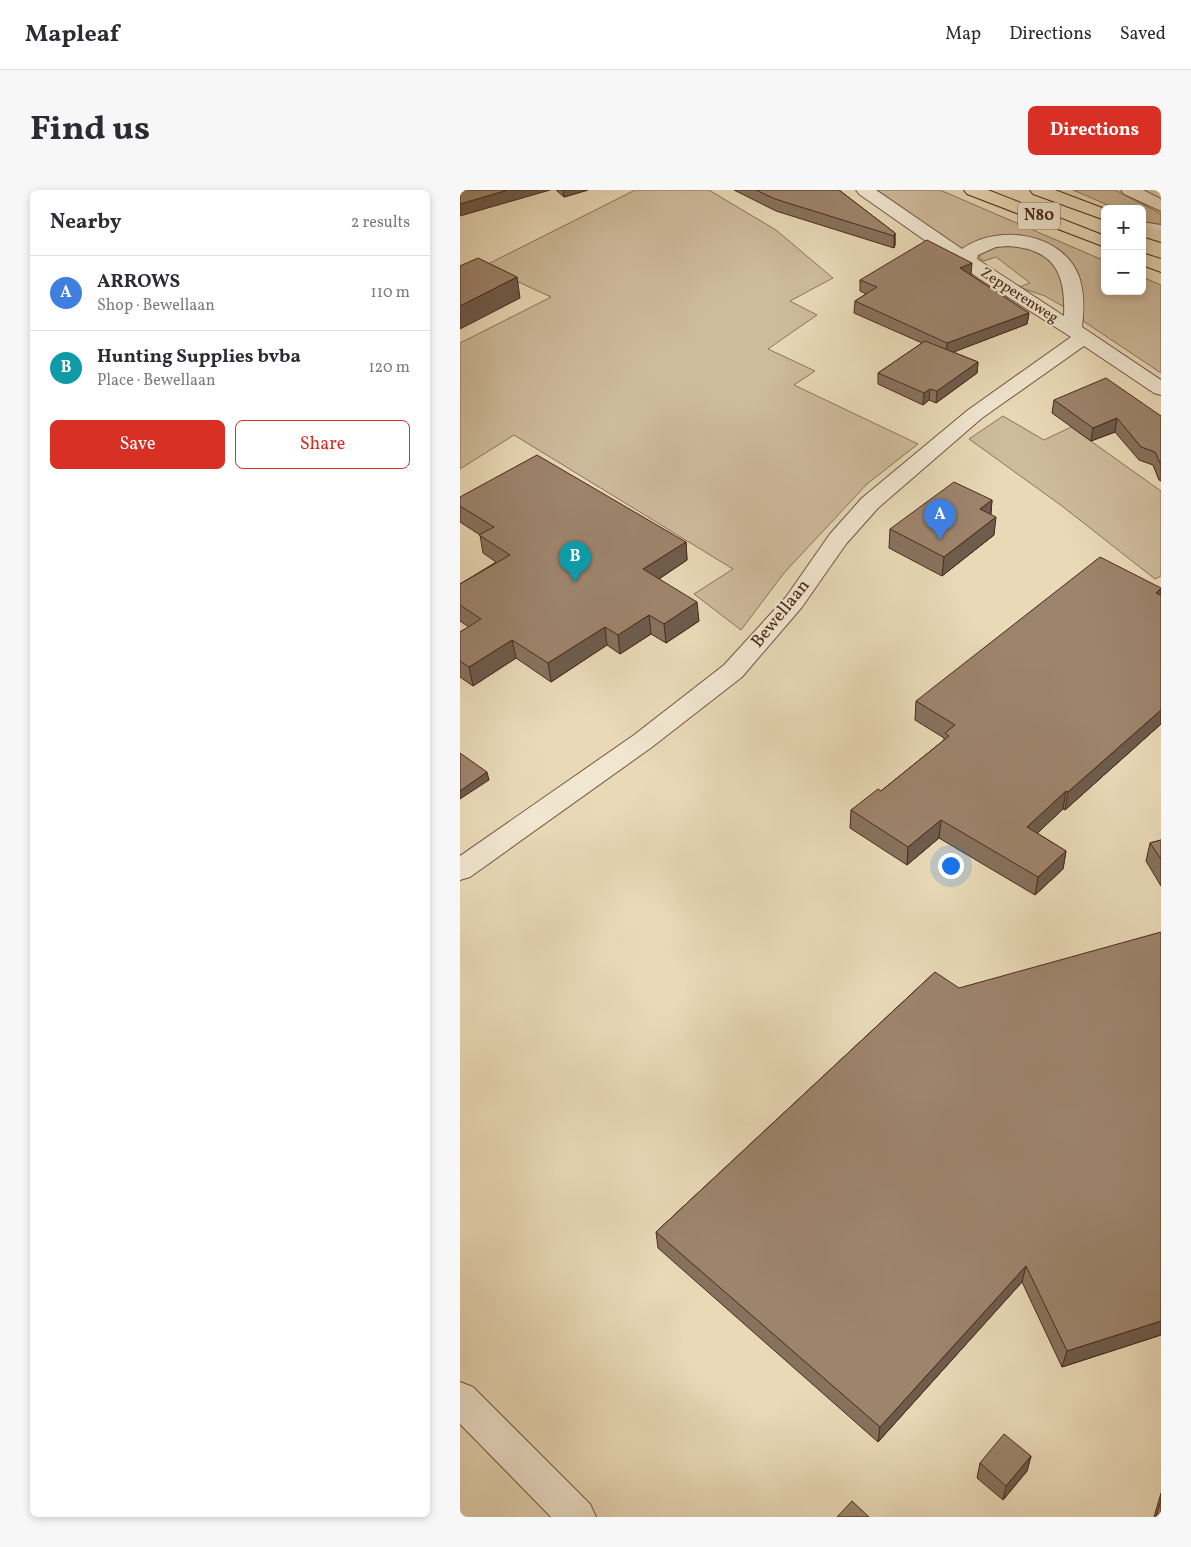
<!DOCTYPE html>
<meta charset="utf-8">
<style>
body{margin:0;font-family:Vollkorn,serif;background:#f7f7f7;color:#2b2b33}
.controls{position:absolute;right:15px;top:15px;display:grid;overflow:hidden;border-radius:8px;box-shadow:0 2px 8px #0003}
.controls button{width:45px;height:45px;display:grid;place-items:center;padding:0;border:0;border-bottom:1px solid #e1e1e2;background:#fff;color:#2b2b33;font:25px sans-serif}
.you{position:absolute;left:490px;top:675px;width:18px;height:18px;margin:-12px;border:4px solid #fff;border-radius:50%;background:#1a73e8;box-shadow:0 0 0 8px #1a73e833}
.badge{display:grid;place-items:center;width:32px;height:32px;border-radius:50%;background:#d93025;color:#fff;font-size:16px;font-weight:700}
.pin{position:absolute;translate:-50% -41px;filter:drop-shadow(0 1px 2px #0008)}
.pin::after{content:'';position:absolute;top:26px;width:18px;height:15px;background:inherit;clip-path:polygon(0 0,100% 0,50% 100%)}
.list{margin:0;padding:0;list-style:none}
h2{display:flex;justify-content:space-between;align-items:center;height:65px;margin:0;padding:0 20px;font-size:21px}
h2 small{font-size:16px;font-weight:400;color:#7c7c81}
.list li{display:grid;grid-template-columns:32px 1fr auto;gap:15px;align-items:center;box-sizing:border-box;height:75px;padding:0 20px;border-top:1px solid #e1e1e2}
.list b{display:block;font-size:19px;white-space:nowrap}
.list p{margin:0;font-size:16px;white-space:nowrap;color:#7c7c81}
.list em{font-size:16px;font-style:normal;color:#7c7c81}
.actions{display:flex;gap:10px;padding:15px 20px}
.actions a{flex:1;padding:11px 0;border:1px solid #d93025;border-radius:8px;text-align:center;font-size:18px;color:#d93025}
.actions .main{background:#d93025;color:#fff}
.map{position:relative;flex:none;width:701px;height:1327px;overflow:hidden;border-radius:8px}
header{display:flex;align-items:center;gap:30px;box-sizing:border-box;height:70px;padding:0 25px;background:#fff;border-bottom:1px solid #e1e1e2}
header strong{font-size:24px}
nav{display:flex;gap:28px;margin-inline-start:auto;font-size:18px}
.intro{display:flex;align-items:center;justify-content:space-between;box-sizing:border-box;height:120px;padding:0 30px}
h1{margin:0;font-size:35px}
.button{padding:12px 22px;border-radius:8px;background:#d93025;color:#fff;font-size:18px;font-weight:700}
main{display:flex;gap:30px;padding:0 30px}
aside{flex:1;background:#fff;border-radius:8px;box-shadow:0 2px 8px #0003}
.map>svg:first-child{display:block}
</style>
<header>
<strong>Mapleaf</strong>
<nav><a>Map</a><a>Directions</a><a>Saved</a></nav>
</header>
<div class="intro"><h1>Find us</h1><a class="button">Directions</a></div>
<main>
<aside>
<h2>Nearby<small>2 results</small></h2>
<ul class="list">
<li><span class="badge" style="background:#3f7fe0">A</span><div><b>ARROWS</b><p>Shop · Bewellaan</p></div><em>110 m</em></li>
<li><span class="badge" style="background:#0f9aa8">B</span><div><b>Hunting Supplies bvba</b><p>Place · Bewellaan</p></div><em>120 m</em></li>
</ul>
<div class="actions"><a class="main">Save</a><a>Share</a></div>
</aside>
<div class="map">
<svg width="701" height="1327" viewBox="0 0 701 1327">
<rect width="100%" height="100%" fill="#e9d9b7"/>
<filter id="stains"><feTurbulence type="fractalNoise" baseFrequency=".004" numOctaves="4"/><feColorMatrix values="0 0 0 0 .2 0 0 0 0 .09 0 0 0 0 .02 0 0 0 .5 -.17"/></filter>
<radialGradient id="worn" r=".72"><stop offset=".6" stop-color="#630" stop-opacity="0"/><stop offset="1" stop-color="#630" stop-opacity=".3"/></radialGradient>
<g fill="#cebb9c" stroke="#8c725b">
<path d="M 175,0 L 249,0 L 316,40 L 373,88 L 330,111 L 357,125 L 308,159 L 355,181 L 334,195 L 458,254 L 407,294 L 324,383 L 281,440 L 234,404 L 273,379 L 54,245 L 0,279 L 0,153 L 91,107 L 24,76 Z"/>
<path d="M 417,0 L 480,0 L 645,71 L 645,101 L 682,101 L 682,87 L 701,95 L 701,183 L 623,131 L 620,101 L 587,56 L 514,53 L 501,59 Z"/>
<path d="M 613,0 L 655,0 L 701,24 L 701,36 L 682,32 L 682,19 L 657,19 Z"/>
<path d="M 549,53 L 580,62 L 601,82 L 606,118 L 585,106 L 559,97 L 570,93 L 536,67 L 524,71 L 520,69 L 519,63 L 525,59 Z"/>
<path d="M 543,226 L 584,250 L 611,237 L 701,301 L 701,386 L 695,389 L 602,316 L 509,249 Z"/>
</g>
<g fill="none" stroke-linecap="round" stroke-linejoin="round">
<defs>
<g id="minor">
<path d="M 396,0 L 416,0 L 502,59 C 537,34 600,42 618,84 C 625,101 624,120 622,137 L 701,190 L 701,205 L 694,203 L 624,156 L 522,228 L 418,318 L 386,354 L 342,417 L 282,487 L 192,557 L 10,687 L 0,690 L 0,666 L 174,545 L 264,475 L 326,407 L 370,344 L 402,308 L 508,220 L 611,147 L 520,89 L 399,4 ZM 548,56 C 594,59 606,83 604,126 L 517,69 L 518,65 L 536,57 Z"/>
<path d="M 661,0 L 683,0 L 701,9 L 701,21 L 664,4 Z"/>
<path d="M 682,32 L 701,35 L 701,45 L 682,42 Z"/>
<path d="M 0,1192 L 13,1197 L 130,1314 L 136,1327 L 91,1327 L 0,1234 Z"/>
</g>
<g id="highway">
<path d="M 504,0 L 528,0 L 645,46 L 645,57 L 507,4 Z"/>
<path d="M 570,0 L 595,0 L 645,19 L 645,30 L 573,4 Z"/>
<path d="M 682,35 L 701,41 L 701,52 L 682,46 Z"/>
<path d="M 682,63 L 701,69 L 701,82 L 682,75 Z"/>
</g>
</defs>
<use href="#minor" stroke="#725441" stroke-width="2"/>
<use href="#highway" stroke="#4b281a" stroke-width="2"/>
<use href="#minor" fill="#f1e6d0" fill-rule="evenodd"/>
<use href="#highway" fill="#e9d9b7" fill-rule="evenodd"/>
</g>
<g fill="#87725d" stroke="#4b281a">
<path d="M 96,0 L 128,0 L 104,7 Z"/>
<path d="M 274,0 L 379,0 L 435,43 L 435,55 L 434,58 L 316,21 Z"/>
<path d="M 511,85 L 569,123 L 567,134 L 493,162 L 518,172 L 517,183 L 476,213 L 469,210 L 463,215 L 418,194 L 418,183 L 462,153 L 394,123 L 395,111 L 406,104 L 400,101 L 400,90 Z"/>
<path d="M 594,210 L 701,226 L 701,291 L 699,290 L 693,275 L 679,270 L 655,242 L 631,251 L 592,223 Z"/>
<path d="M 0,307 L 226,352 L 227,370 L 199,389 L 239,431 L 206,453 L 191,444 L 160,464 L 147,455 L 91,492 L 56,468 L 13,496 L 0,487 L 0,442 L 9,437 L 0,431 L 0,394 L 36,372 L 23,363 L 20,345 L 0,332 Z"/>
<path d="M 532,310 L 531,324 L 534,345 L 482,386 L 429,358 L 430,339 Z"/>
<path d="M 700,405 L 701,405 L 701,534 L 605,620 L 603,619 L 577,643 L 606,661 L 603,679 L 575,705 L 479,648 L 447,675 L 390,638 L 391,620 L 421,601 L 484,550 L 484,548 L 455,530 L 456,511 Z"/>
<path d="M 701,650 L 701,696 L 686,671 L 690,653 Z"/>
<path d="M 475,782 L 701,1145 L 602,1177 L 562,1092 L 418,1252 L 198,1058 L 196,1042 Z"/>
<path d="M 571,1266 L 567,1281 L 543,1310 L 517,1288 L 520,1273 Z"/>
<path d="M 701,1303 L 701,1327 L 694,1327 Z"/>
</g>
<g fill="#6e5c4c" stroke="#4b281a">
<path d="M 48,0 L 90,0 L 0,26 L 0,14 Z"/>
<path d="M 103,0 L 128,0 L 104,7 Z"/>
<path d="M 435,43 L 435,55 L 434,58 L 434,46 Z"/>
<path d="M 512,73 L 511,85 L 500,78 Z"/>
<path d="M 57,87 L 60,108 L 0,139 L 0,116 Z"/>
<path d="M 569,123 L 567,134 L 486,165 L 487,153 Z"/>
<path d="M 518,172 L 517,183 L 476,213 L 477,201 Z"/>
<path d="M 470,199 L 469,210 L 463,215 L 464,203 Z"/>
<path d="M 657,228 L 655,242 L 631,251 L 633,238 Z"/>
<path d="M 532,310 L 530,329 L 520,319 Z"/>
<path d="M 536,327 L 534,345 L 482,386 L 484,367 Z"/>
<path d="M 226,352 L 227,370 L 185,398 L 183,379 Z"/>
<path d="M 701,399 L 701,401 L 698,417 L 696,403 Z"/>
<path d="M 237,412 L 239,431 L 206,453 L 204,434 Z"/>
<path d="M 189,425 L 191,444 L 160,464 L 158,445 Z"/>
<path d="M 145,437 L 147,455 L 91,492 L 88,473 Z"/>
<path d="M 52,450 L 56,468 L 13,496 L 9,477 Z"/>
<path d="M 701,520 L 701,534 L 605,620 L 608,602 Z"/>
<path d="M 27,582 L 29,590 L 0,609 L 0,601 Z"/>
<path d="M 606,601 L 603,619 L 564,656 L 567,637 Z"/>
<path d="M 481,630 L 479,648 L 447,675 L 448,657 Z"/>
<path d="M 606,661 L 603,679 L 575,705 L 578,687 Z"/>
<path d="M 566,1076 L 562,1092 L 418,1252 L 420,1237 Z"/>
<path d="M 701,1131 L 701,1145 L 602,1177 L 607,1161 Z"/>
<path d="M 571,1266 L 567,1281 L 543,1310 L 546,1296 Z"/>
</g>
<g fill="#9d846c" stroke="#4b281a">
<path d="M 0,0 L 48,0 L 0,14 Z"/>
<path d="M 296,0 L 379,0 L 435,43 L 434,46 L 315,9 Z"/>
<path d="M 467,50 L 512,73 L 500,78 L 569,123 L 487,153 L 395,111 L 417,97 L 400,90 Z"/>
<path d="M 18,68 L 57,87 L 0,116 L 0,76 Z"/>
<path d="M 465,151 L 518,172 L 477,201 L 470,199 L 464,203 L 418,183 Z"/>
<path d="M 646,188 L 701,226 L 701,275 L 695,262 L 681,257 L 657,228 L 633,238 L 594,210 Z"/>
<path d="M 77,265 L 226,352 L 183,379 L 237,412 L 204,434 L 189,425 L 158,445 L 145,437 L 88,473 L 52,450 L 9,477 L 0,471 L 0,442 L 21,429 L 0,415 L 0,394 L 50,365 L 19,345 L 34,337 L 0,316 L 0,307 Z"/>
<path d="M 494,292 L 532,310 L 520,319 L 536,327 L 484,367 L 430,339 Z"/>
<path d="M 640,367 L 701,398 L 696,403 L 701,405 L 701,520 L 608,602 L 606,601 L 567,637 L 606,661 L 578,687 L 481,630 L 448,657 L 391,620 L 418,599 L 421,601 L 489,546 L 485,543 L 495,535 L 456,511 Z"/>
<path d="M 0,563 L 27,582 L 0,601 Z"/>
<path d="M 701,650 L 701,669 L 690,653 Z"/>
<path d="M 701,742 L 701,1131 L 607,1161 L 566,1076 L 420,1237 L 196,1042 L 475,782 L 499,798 Z"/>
<path d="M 544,1244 L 571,1266 L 546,1296 L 520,1273 Z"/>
<path d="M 701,1310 L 701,1327 L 696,1327 Z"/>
<path d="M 392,1311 L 409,1327 L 377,1327 Z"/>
</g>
<g text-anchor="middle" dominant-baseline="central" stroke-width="4.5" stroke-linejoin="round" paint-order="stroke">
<g font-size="15" fill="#4b281a" stroke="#f1e6d0">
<text transform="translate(559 106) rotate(33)">Zepperenweg</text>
</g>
<rect fill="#f1e6d0" stroke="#7d6151" stroke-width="1" x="558" y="12.5" width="42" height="27" rx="4"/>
<g font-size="16" font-weight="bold" fill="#4b281a">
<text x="579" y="26">N80</text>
</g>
<g font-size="18" fill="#4b281a" stroke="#f1e6d0">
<text transform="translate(321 424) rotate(-51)">Bewellaan</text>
</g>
</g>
<rect width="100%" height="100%" filter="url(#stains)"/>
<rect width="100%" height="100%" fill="url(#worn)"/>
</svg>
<div class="controls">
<button>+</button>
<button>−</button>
</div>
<div class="you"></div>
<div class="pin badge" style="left:480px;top:350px;background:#3f7fe0">A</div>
<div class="pin badge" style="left:115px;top:392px;background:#0f9aa8">B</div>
</div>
</main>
